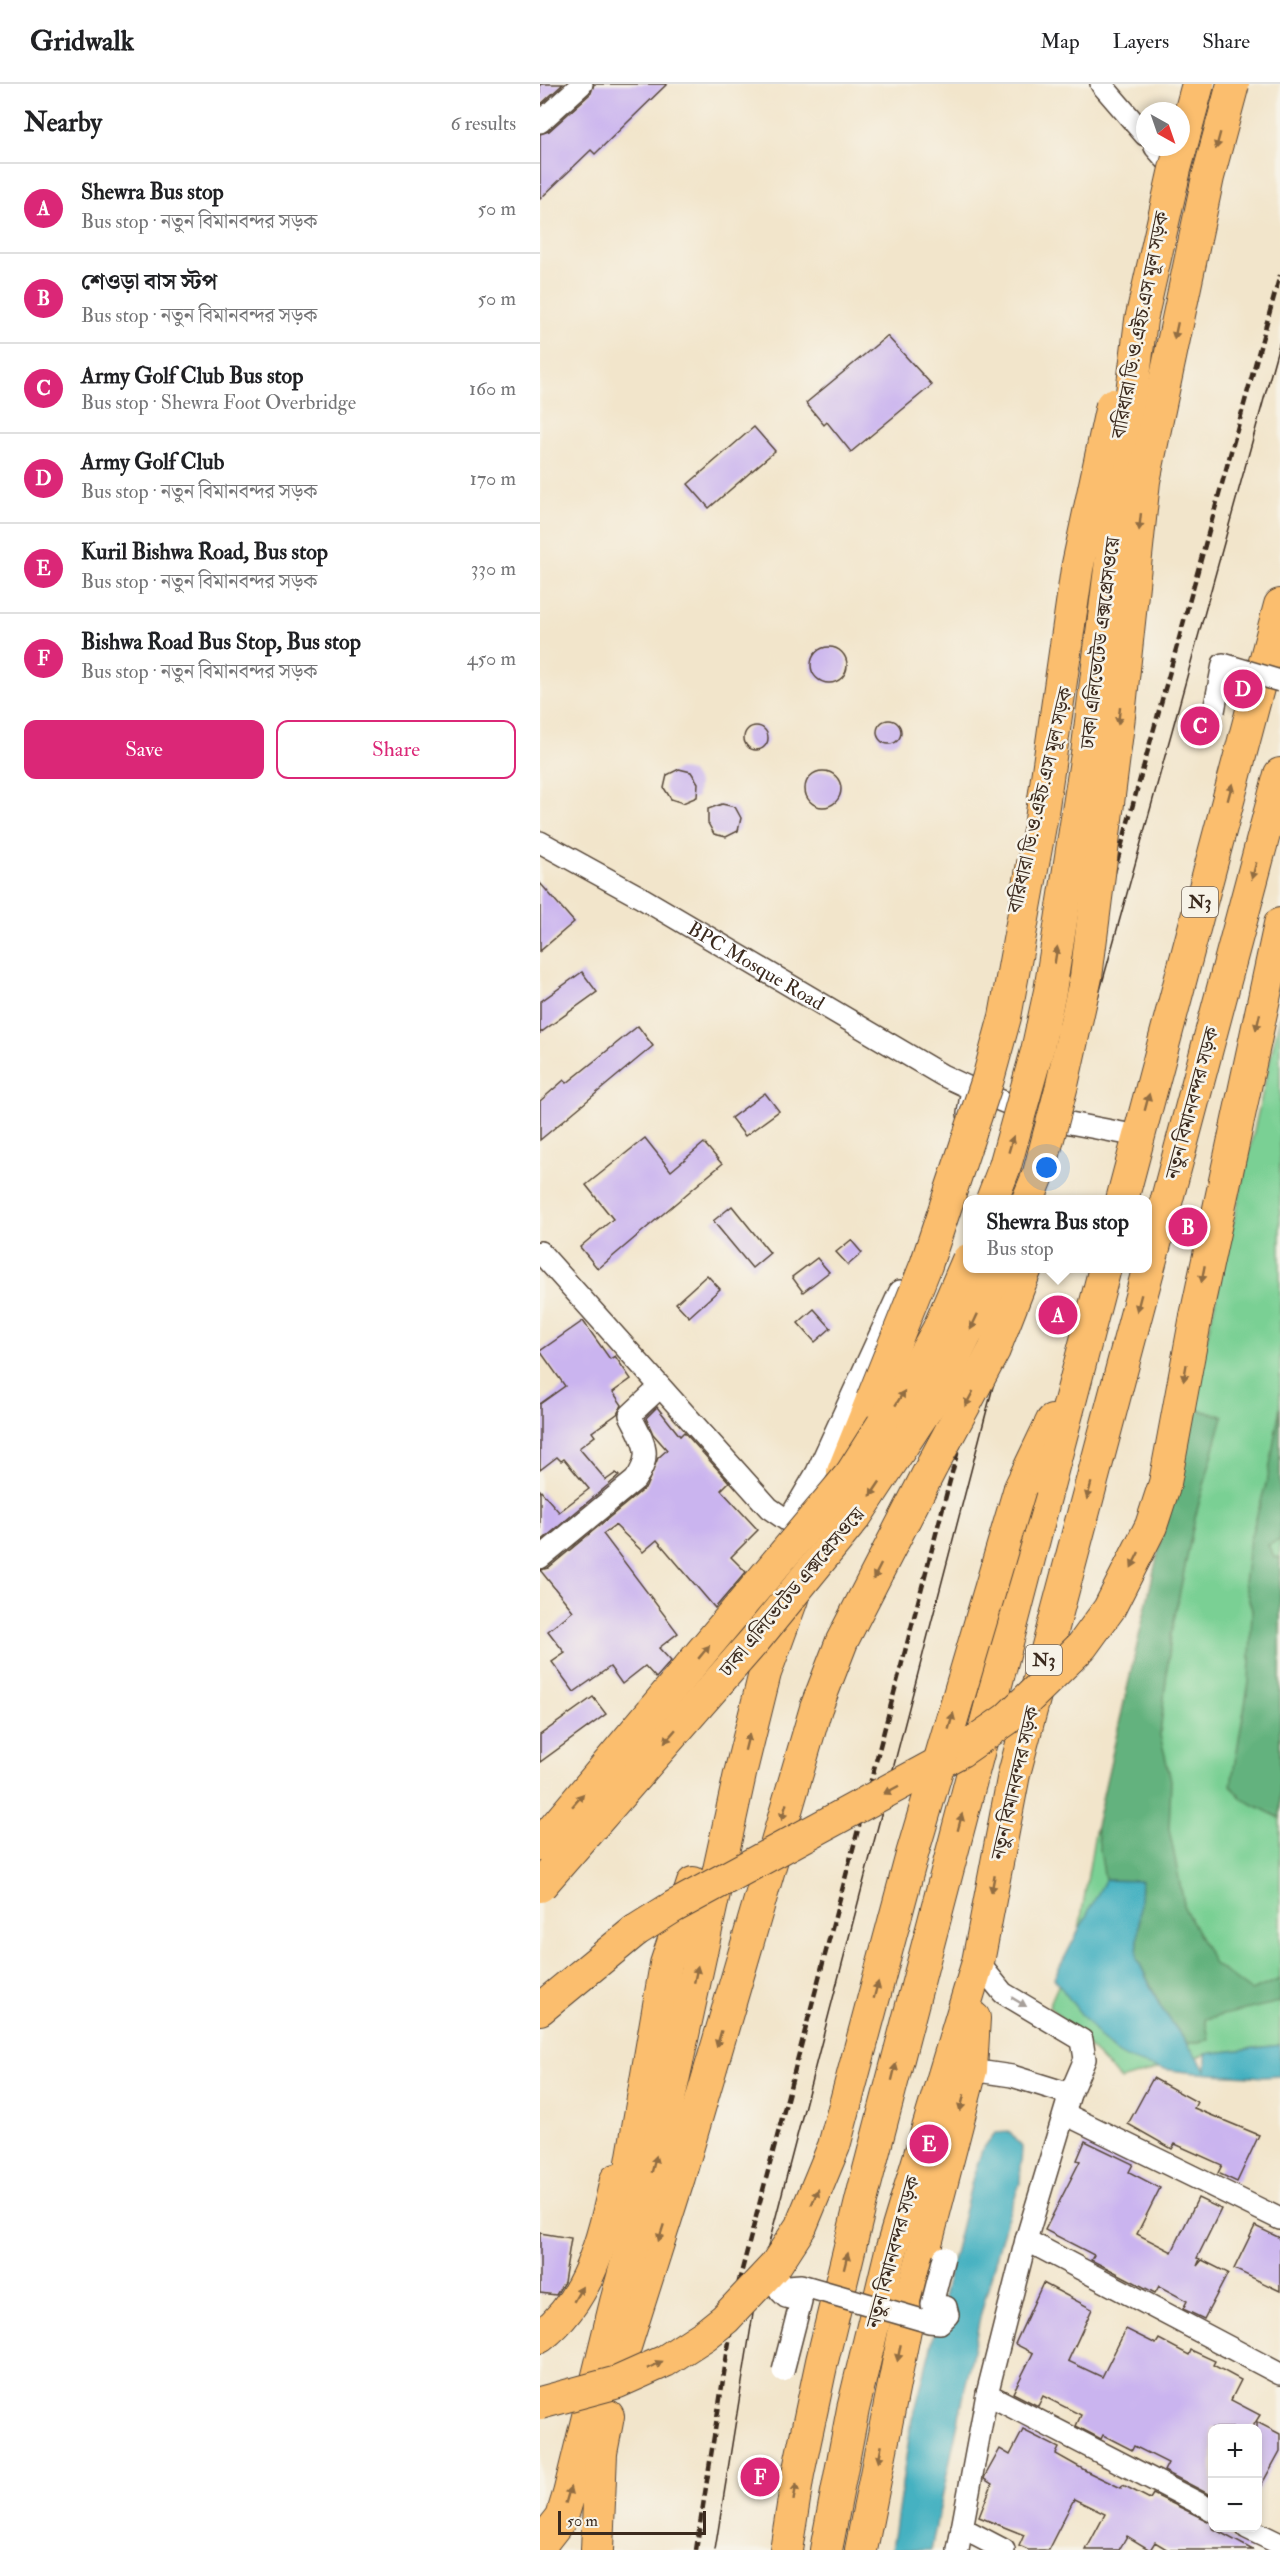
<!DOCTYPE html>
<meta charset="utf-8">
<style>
body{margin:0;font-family:"IM FELL Double Pica","Noto Serif Bengali",serif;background:#f2f2f2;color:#202124}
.controls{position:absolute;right:18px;bottom:18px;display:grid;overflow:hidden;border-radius:12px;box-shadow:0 3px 9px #0003}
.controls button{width:54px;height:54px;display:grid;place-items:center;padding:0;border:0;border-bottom:2px solid #e0e0e0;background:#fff;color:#202124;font:30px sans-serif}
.compass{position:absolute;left:596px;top:18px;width:54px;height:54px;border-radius:50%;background:#fff;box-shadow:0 3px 9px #0003;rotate:140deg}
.scale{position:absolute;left:18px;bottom:15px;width:148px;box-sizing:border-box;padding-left:6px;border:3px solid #3b2a1e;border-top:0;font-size:16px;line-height:21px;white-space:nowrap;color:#3b2a1e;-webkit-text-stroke:4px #f7f3e8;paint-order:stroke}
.you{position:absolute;left:507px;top:1084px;width:21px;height:21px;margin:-15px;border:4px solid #fff;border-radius:50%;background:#1a73e8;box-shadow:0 0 0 9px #1a73e833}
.badge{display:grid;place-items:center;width:39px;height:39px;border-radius:50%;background:#db2777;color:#fff;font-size:20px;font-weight:700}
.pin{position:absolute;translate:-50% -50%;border:3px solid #fff;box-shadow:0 2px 6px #0006}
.popup{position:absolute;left:423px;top:1111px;width:189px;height:78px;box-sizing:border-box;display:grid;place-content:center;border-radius:12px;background:#fff;filter:drop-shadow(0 2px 4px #0005);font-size:20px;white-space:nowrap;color:#757577}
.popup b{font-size:22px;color:#202124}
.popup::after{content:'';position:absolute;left:50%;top:100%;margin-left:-12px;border:12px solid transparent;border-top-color:#fff}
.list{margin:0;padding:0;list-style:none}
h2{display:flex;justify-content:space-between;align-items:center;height:78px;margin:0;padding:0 24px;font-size:26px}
h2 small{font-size:20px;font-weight:400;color:#757577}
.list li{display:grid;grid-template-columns:39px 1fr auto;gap:18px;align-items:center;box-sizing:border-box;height:90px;padding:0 24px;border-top:2px solid #e0e0e0}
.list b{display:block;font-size:22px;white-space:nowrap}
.list p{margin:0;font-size:20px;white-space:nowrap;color:#757577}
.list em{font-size:20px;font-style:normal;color:#757577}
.actions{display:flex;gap:12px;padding:18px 24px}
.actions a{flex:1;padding:14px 0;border:2px solid #db2777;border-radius:12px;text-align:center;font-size:21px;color:#db2777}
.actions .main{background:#db2777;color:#fff}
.map{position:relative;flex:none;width:740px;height:2466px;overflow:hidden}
header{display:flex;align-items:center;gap:36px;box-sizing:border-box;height:84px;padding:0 30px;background:#fff;border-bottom:2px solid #e0e0e0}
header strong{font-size:28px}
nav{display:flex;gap:33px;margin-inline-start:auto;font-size:21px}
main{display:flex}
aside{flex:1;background:#fff}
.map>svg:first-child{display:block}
</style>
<header>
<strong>Gridwalk</strong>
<nav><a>Map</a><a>Layers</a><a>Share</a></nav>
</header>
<main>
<aside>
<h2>Nearby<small>6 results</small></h2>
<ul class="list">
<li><span class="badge">A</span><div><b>Shewra Bus stop</b><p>Bus stop · নতুন বিমানবন্দর সড়ক</p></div><em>50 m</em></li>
<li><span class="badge">B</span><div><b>শেওড়া বাস স্টপ</b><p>Bus stop · নতুন বিমানবন্দর সড়ক</p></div><em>50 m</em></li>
<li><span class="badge">C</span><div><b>Army Golf Club Bus stop</b><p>Bus stop · Shewra Foot Overbridge</p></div><em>160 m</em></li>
<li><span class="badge">D</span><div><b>Army Golf Club</b><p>Bus stop · নতুন বিমানবন্দর সড়ক</p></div><em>170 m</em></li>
<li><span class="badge">E</span><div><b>Kuril Bishwa Road, Bus stop</b><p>Bus stop · নতুন বিমানবন্দর সড়ক</p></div><em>330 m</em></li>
<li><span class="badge">F</span><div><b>Bishwa Road Bus Stop, Bus stop</b><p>Bus stop · নতুন বিমানবন্দর সড়ক</p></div><em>450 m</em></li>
</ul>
<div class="actions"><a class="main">Save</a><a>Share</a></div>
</aside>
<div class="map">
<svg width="740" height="2466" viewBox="0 0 740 2466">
<rect width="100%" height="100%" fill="#f7f3e8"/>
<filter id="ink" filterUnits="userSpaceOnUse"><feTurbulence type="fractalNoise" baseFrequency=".0167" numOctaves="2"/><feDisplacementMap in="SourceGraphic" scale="12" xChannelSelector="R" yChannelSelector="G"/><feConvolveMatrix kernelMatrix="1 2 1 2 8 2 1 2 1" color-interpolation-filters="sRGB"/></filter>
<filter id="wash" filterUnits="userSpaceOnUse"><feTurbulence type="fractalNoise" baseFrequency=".008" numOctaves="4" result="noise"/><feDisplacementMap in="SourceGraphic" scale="24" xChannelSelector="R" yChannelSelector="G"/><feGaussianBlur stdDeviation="1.35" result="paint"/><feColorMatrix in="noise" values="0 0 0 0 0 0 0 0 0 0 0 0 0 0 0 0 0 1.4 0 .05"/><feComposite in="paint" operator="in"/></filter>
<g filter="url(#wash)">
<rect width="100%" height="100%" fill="#f2e5cb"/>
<path fill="#7ad094" stroke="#5a7d59" stroke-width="1.5" d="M 740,932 L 740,1961 L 666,1970 L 581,1996 L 509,1922 L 537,1858 L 556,1742 Z"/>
<g fill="#63b27e" stroke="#4f6e4e" stroke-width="1.5">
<path d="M 740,1323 L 740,1456 L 728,1461 L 735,1474 L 740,1473 L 740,1734 L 702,1715 L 691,1701 L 709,1598 L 712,1526 L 704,1499 L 710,1455 L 728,1393 Z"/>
<path d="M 651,1324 L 683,1332 L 655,1434 L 631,1551 L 620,1651 L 631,1696 L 629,1745 L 645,1825 L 674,1880 L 711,1907 L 740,1895 L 740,1918 L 665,1935 L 669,1955 L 659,1959 L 647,1959 L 622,1925 L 597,1874 L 601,1797 L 565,1796 L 556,1742 Z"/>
</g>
<g fill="#44b1c1" stroke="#406e70" stroke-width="1.5">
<path d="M 565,1796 L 601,1797 L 597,1874 L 620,1922 L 666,1986 L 666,1970 L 740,1961 L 740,1992 L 723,1993 C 682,1989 610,1992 576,1968 C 557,1954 528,1913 514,1894 Z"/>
<path d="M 470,2048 L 482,2063 L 480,2099 L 466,2138 L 441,2229 L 391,2466 L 352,2466 L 370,2347 L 433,2093 L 442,2066 L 455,2049 Z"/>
</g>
<g id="blocks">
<g fill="#cab4ef">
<path d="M 0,0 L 23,0 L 0,21 Z"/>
<path d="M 54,0 L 127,0 L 55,70 L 51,66 L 0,115 L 0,50 L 9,47 L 51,9 Z"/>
<path d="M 347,252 L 392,301 L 311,368 L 287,338 L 284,341 L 266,319 Z"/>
<path d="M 214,343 L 235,367 L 169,424 L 148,400 Z"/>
<circle cx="289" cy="581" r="18"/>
<circle cx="349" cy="648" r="12"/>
<circle cx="216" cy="654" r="12"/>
<path d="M 139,685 L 151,688 L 158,699 L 157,713 L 143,719 L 131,715 L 124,704 L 127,691 Z"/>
<circle cx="283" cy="705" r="18"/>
<path d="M 182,720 L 195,723 L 201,734 L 198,747 L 186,753 L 174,750 L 168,739 L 168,725 Z"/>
<path d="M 0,799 L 34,838 L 0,867 Z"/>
<path d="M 42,888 L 57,908 L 0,949 L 0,918 Z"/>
<path d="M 98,942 L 113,962 L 0,1056 L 0,1017 L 24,996 L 27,999 Z"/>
<path d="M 225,1009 L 239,1027 L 205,1052 L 191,1034 Z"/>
<path d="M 105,1054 L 131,1087 L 164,1059 L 182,1080 L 58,1185 L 40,1163 L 73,1135 L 46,1101 Z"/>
<path d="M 192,1122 L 230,1169 L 212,1184 L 173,1137 Z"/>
<path d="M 311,1156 L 322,1169 L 308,1181 L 296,1168 Z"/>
<path d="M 277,1174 L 289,1188 L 263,1208 L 252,1193 Z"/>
<path d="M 167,1191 L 180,1205 L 149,1233 L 136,1219 Z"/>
<path d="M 274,1225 L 291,1244 L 275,1258 L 258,1239 Z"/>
<path d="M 43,1237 L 70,1275 L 75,1272 L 91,1295 L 73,1308 L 82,1321 L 77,1330 L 52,1348 L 55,1352 L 39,1364 L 66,1396 L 76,1389 L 79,1392 L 0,1458 L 0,1406 L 19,1428 L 49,1405 L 24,1375 L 21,1377 L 17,1373 L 0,1386 L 0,1320 L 25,1302 L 0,1267 Z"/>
<path d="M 117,1323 L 140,1352 L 144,1348 L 189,1398 L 181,1406 L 218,1446 L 191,1473 L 206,1488 L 175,1524 L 117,1456 L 103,1468 L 75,1441 L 63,1450 L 138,1549 L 119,1564 L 131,1577 L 116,1594 L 105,1582 L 82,1600 L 70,1583 L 34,1608 L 12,1578 L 25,1569 L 8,1547 L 33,1527 L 0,1486 L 8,1484 L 106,1403 L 118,1374 L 127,1366 L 113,1350 L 106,1334 Z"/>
<path d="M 53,1613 L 66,1630 L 0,1678 L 0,1651 Z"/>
<path d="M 613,1994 L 657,2018 L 654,2024 L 719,2051 L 697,2098 L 678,2089 L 682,2081 L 635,2060 L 632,2065 L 588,2040 Z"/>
<path d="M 545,2057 L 593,2080 L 589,2088 L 620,2104 L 597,2150 L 632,2168 L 658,2114 L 681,2125 L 657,2174 L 660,2175 L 657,2182 L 662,2176 L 688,2189 L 664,2235 L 643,2225 L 647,2217 L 619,2202 L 615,2209 L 567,2184 L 551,2176 L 554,2171 L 505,2146 L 540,2077 L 537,2076 Z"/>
<path d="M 715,2142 L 740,2154 L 740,2207 L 694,2185 Z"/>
<path d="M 0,2149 L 31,2154 L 24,2198 L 16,2211 L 0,2209 Z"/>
<path d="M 503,2199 L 552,2225 L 528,2277 L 562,2293 L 586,2245 L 616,2260 L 619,2255 L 649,2271 L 651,2266 L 675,2277 L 673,2281 L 701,2296 L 691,2316 L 720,2331 L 712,2344 L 672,2344 L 672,2412 L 624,2387 L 628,2379 L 594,2362 L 592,2366 L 563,2351 L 561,2355 L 536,2342 L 541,2331 L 503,2312 L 498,2322 L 473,2309 L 493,2269 L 475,2260 Z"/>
<path d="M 717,2338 L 740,2350 L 740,2367 L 717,2409 Z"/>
<path d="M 483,2346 L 519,2364 L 516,2370 L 548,2388 L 581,2404 L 583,2401 L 610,2415 L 613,2410 L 672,2439 L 672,2444 L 713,2466 L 628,2466 L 615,2458 L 610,2466 L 587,2452 L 579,2466 L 546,2466 L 565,2430 L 534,2415 L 508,2466 L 488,2466 L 479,2462 L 484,2451 L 439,2433 L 452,2400 L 444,2395 L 445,2392 L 460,2365 L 470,2371 Z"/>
</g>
</g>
</g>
<g filter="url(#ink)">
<use href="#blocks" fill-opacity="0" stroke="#564638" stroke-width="1.5"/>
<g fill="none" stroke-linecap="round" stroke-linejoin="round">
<defs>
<g id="minor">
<path d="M 561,0 L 605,51"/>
<path d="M 0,38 L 42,0"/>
<path d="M 615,63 L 630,80"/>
<path d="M 545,528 L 560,449"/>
<path id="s1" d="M 0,758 L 100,813 L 402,991 L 432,1005 L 428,1030"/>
<path d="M 432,1005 L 504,1034 L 598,1052"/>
<path d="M 0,1168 L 229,1424 L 248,1437 L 277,1388 L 360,1207"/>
<path d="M 0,1474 L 95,1396 C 114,1370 103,1357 90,1331 L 119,1304"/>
<path d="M 431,1986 L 472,1992 L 530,2010"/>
<path d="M 525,2030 L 740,2135"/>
<path d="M 486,2156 L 740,2290"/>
<path d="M 447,2310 L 672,2426"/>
<path d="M 422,2444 L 464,2466"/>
<path d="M 707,2444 L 740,2460"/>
<path d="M 418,2466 L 447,2310 L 486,2156 L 530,2010 L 545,1975 L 542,1956 L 463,1909 L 438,1878"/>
</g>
<g id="highway">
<path d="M 582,1116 L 740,521"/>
<path d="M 656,1232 L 740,840"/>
<path d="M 303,1388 L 332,1316"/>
<path d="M 480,1404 L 512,1337"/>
<path d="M 0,1925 L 95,1847"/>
<path d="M 84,2125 L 126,1880 L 153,1799"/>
<path d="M 0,2253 C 50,2215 63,2154 76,2096"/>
<path d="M 84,2266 L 139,2093 L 276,1624 L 302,1557 L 393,1380"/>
<path d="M 0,2461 L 22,2433 L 29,2410 L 76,2218 L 118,2065 L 200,1690 L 225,1589 L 252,1515"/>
<path d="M 57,2466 L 61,2369 L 68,2332"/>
<path d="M 246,2466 L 258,2390 L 282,2277 L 325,2101 L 565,1184"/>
<path d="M 286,2466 L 313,2325 L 351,2167 L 438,1878 L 474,1690 L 740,690"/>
<path d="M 321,2466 L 369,2225 L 431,1986 L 434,1934"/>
</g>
</defs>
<use href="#minor" stroke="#564638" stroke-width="24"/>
<use href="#highway" stroke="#564638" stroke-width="34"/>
<use href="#minor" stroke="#fff" stroke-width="21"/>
<use href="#highway" stroke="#fbbe6e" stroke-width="32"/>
<g stroke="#3b2a1e" stroke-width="1.5">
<path d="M 502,1116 L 740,257"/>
<path d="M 175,2466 L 217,2205 L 484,1184"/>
</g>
<g stroke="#3b2a1e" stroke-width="4.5" stroke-dasharray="9 4.5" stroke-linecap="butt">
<path d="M 483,1116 L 740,191"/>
<path d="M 156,2466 L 198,2201 L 466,1184"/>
</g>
<defs>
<g id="minor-bridge">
<path d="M 674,627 L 683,580 L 740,597"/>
<path d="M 243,2287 L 261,2217 L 246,2213 L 240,2207 L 247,2202 L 261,2201 L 389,2238 L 400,2239 L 408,2231 L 406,2223 L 392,2220 L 404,2173"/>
</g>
<g id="highway-bridge">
<path d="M 452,1116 L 465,1082 L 497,967 L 510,907 L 547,670 L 601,236 L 635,85 L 658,0"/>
<path d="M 488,1116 L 499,1089 L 522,1001 L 546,893 L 579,632 L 604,397 L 668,93 L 693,0"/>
<path d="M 332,1316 L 386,1181 L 448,995 L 465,933 L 501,736 L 537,485 L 572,321"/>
<path d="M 393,1380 L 454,1266 L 486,1184"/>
<path d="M 0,1761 L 311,1390 L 363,1308 L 398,1246 L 428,1176"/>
<path d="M 0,1802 L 215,1556 L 316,1432 L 397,1309 L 459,1184"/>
<path d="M 95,1847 L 133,1823 L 421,1667 L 467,1635 L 542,1562 L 569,1525 L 611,1442 L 625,1399 L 656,1232"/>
<path d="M 0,2319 L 78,2298 L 125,2277 L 165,2251 L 185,2235 L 235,2182 L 261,2142 L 294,2062 L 373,1767 L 480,1404"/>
</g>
</defs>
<use href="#minor-bridge" stroke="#564638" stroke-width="24" stroke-linecap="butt"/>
<use href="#highway-bridge" stroke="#564638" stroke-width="34" stroke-linecap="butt"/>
<use href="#minor-bridge" stroke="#fff" stroke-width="21"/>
<use href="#highway-bridge" stroke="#fbbe6e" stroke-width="32"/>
</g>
<defs><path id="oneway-solid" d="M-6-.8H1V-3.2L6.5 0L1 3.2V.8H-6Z" transform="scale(1.5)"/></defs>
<g fill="#916d42">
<use href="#oneway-solid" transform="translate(678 57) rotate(105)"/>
<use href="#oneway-solid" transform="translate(636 247) rotate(102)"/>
<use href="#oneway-solid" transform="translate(600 438) rotate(96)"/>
<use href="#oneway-solid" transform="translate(579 632) rotate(97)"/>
<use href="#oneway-solid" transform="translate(690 708) rotate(-75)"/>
<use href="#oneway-solid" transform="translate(714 787) rotate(105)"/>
<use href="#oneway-solid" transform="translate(516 871) rotate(-81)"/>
<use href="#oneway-solid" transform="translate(718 938) rotate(103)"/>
<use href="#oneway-solid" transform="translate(607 1018) rotate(-75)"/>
<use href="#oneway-solid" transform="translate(471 1060) rotate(-74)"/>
<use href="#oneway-solid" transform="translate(663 1190) rotate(101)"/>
<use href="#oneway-solid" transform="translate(599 1219) rotate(105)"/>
<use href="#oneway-solid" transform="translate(434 1238) rotate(115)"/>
<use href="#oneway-solid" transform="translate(645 1289) rotate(100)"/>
<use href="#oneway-solid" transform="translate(360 1314) rotate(-58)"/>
<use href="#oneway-solid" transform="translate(429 1315) rotate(118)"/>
<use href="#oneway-solid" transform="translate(335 1405) rotate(124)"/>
<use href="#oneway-solid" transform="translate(549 1407) rotate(105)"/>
<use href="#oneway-solid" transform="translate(595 1476) rotate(116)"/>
<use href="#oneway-solid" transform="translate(337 1488) rotate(117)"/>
<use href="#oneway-solid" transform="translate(164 1568) rotate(-50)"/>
<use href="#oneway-solid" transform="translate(411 1637) rotate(-74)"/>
<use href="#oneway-solid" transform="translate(130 1652) rotate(131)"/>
<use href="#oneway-solid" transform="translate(207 1658) rotate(-76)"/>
<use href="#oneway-solid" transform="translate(351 1706) rotate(152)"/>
<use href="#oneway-solid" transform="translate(38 1716) rotate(-49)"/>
<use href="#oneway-solid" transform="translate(244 1728) rotate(106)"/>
<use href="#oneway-solid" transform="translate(420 1738) rotate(-75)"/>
<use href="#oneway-solid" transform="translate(453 1800) rotate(101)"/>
<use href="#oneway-solid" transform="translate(156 1890) rotate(-78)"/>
<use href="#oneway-solid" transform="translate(336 1906) rotate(-75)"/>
<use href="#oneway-solid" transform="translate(179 1955) rotate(106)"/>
<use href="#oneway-solid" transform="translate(354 1988) rotate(-76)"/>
<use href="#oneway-solid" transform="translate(422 2019) rotate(104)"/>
<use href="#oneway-solid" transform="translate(114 2080) rotate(-75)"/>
<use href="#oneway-solid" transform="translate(275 2113) rotate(-66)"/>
<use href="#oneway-solid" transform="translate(121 2149) rotate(108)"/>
<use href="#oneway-solid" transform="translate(306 2177) rotate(-76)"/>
<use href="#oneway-solid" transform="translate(38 2210) rotate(-60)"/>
<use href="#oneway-solid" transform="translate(359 2269) rotate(101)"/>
<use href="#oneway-solid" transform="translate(115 2281) rotate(-26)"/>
<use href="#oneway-solid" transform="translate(340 2370) rotate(101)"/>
<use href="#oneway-solid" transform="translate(255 2408) rotate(-80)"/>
<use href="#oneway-solid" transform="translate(28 2411) rotate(-74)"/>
</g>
<use fill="#a79f9a" href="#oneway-solid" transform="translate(479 1918) rotate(31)"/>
</g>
<g text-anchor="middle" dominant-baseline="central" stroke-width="5" stroke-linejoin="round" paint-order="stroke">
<g fill="#f7f3e8" stroke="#73665b" stroke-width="1.5">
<rect x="642" y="803" width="36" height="30" rx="4.5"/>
<rect x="486" y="1561" width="36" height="30" rx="4.5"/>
</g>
<g font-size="18" font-weight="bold" fill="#3b2a1e">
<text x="660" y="818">N3</text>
<text x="504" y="1576">N3</text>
</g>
<g font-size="20" fill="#3b2a1e" stroke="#f7f3e8">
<text transform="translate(600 241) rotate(-79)">বারিধারা ডি.ও.এইচ.এস মূল সড়ক</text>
<text transform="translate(560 559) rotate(-83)">ঢাকা এলিভেটেড এক্সপ্রেসওয়ে</text>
<text transform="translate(500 716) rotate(-77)">বারিধারা ডি.ও.এইচ.এস মূল সড়ক</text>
<text stroke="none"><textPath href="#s1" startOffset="249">BPC Mosque Road</textPath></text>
<text transform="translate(652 1019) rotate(-75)">নতুন বিমানবন্দর সড়ক</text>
<text transform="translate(252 1508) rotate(-50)">ঢাকা এলিভেটেড এক্সপ্রেসওয়ে</text>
<text transform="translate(475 1699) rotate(-77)">নতুন বিমানবন্দর সড়ক</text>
<text transform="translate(353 2168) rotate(-75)">নতুন বিমানবন্দর সড়ক</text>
</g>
</g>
</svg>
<div class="controls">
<button>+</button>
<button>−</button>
</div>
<svg class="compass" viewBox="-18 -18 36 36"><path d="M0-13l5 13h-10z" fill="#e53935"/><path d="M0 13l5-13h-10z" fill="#757577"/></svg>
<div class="scale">50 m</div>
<div class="you"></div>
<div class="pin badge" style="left:518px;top:1231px">A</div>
<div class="popup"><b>Shewra Bus stop</b>Bus stop</div>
<div class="pin badge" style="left:648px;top:1143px">B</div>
<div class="pin badge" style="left:660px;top:642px">C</div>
<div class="pin badge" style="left:703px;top:605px">D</div>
<div class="pin badge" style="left:389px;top:2060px">E</div>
<div class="pin badge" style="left:220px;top:2393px">F</div>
</div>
</main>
